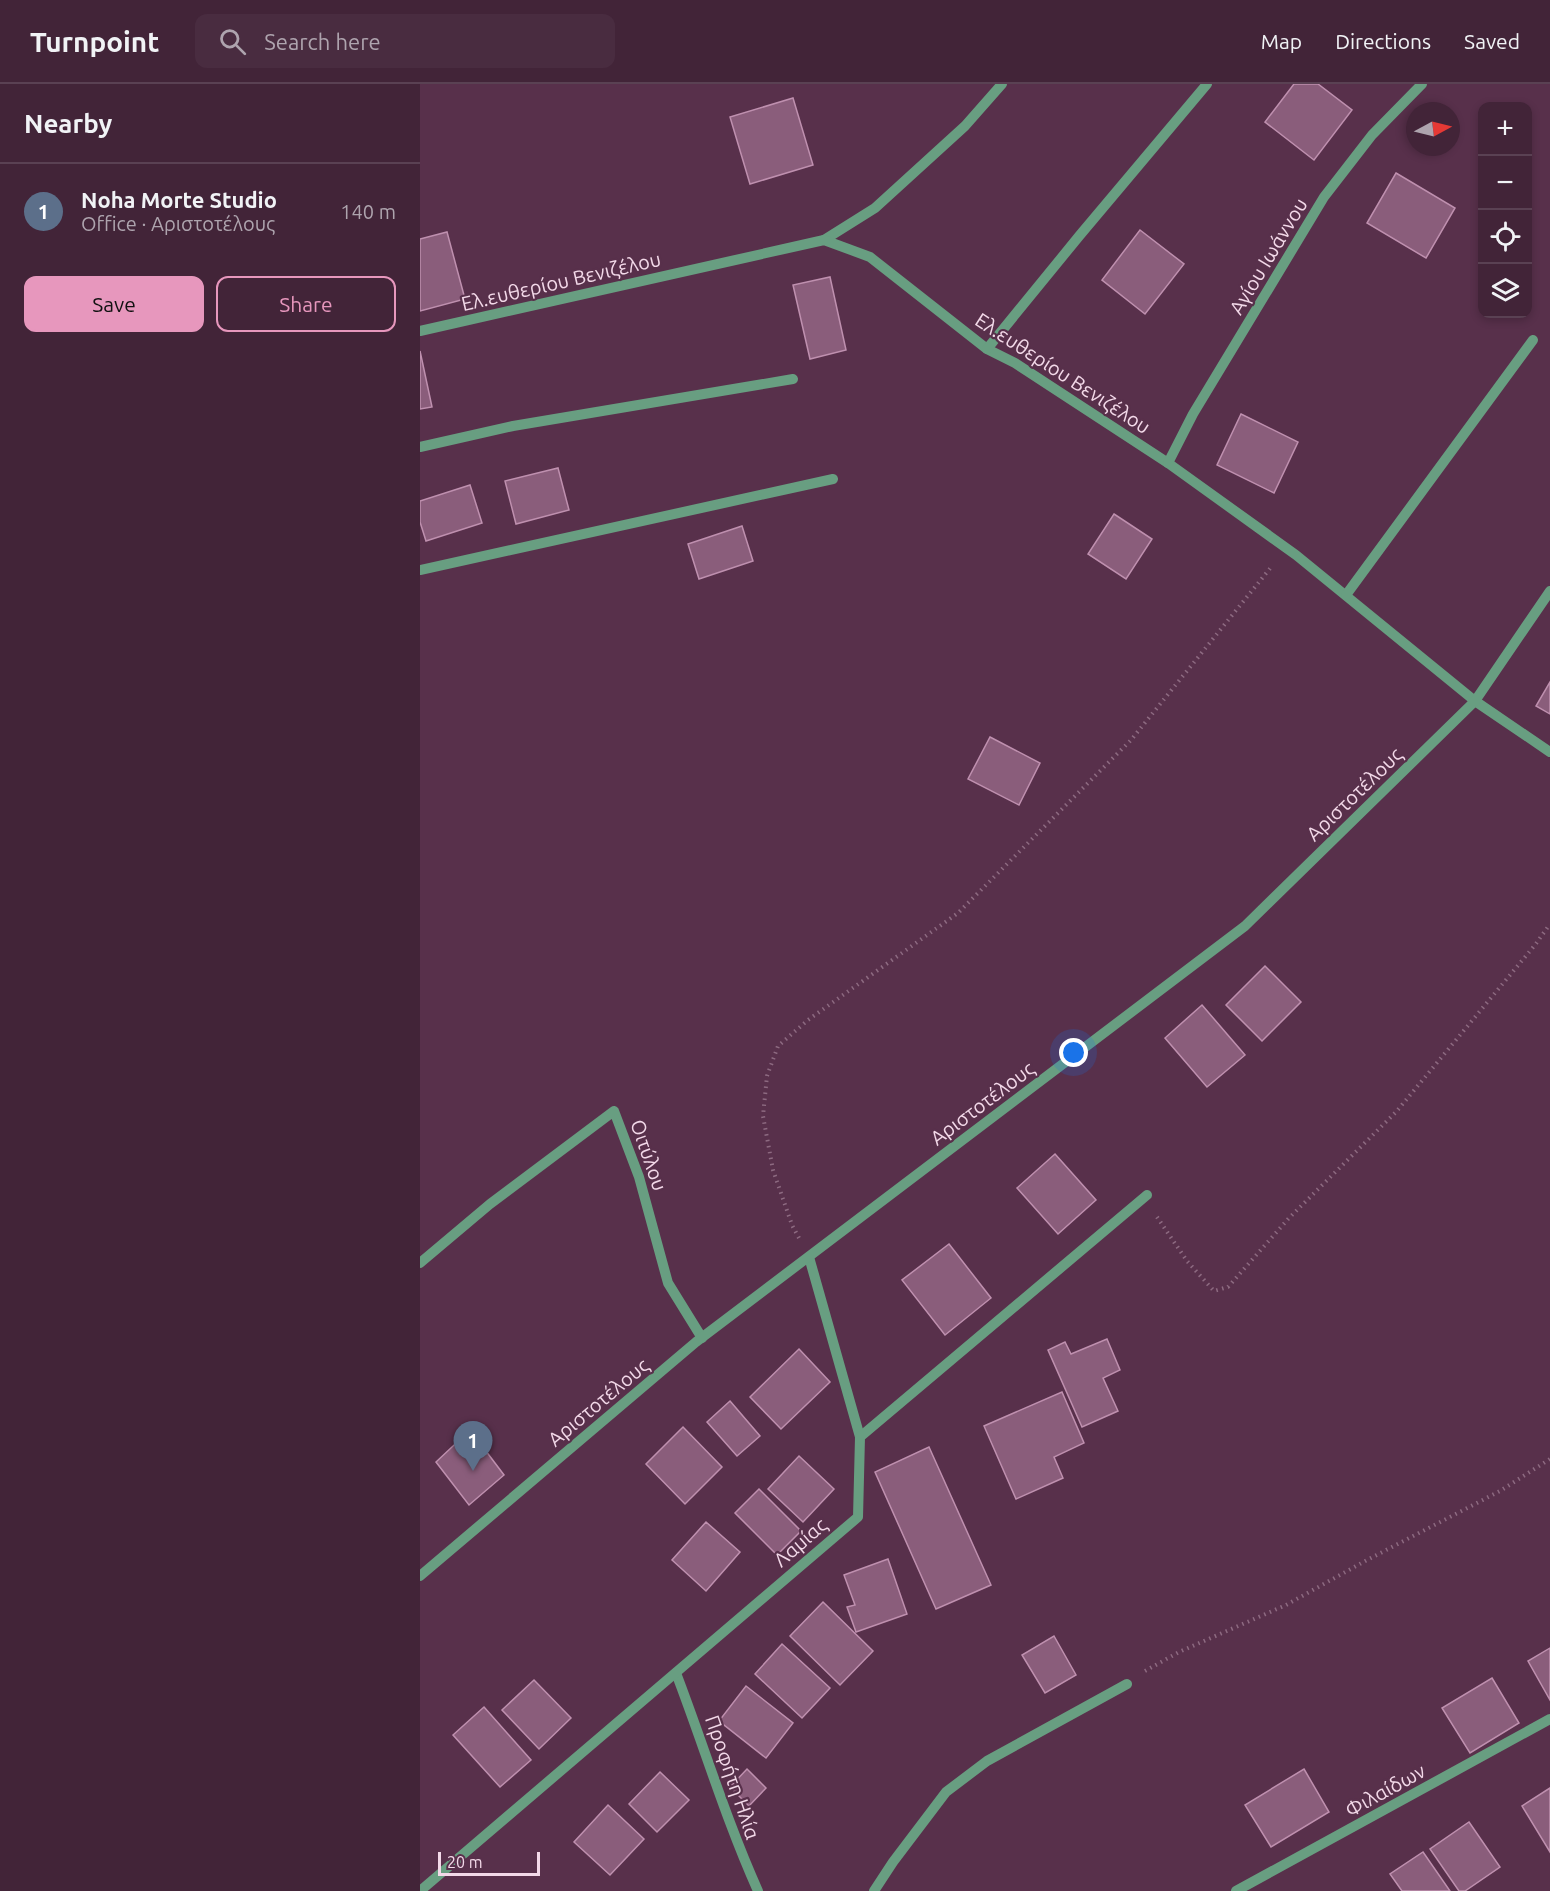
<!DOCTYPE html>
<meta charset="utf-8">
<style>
body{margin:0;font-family:Ubuntu,sans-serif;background:#492c40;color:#f1f3f6}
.controls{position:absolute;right:18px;top:18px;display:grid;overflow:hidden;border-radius:12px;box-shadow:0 3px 9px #0003}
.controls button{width:54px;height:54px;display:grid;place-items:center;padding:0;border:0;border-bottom:2px solid #5a4153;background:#422438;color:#f1f3f6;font:30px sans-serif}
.compass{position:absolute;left:986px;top:18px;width:54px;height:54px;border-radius:50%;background:#422438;box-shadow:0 3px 9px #0003;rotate:83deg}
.scale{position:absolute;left:18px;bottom:15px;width:102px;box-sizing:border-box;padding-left:6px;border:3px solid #f3d9e9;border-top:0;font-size:16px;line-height:21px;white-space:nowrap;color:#f3d9e9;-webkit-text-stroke:4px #58304b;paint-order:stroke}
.you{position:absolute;left:654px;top:969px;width:21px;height:21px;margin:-15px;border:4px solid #fff;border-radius:50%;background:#1a73e8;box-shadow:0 0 0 9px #1a73e833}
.badge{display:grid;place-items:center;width:39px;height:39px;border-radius:50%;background:#e797bd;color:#fff;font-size:20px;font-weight:700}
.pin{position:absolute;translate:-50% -50px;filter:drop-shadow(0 2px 3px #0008)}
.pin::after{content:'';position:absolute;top:32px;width:21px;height:18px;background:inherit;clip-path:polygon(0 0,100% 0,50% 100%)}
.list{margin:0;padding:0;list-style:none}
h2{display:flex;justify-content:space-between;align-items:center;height:78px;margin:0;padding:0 24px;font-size:26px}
h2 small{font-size:20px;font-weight:400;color:#aea4ae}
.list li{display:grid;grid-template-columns:39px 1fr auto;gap:18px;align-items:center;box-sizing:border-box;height:96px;padding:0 24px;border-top:2px solid #5a4153}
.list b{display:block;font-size:22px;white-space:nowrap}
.list p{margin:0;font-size:20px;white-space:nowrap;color:#aea4ae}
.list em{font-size:20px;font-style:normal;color:#aea4ae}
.actions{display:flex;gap:12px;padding:18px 24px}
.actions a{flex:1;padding:14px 0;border:2px solid #e797bd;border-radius:12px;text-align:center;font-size:21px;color:#e797bd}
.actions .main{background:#e797bd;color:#111}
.icon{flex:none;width:33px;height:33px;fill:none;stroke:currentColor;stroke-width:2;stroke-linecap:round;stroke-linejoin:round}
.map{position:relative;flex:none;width:1130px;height:1807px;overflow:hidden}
header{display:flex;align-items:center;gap:36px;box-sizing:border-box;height:84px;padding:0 30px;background:#422438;border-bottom:2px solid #5a4153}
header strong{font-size:28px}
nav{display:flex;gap:33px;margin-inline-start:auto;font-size:21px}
.search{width:420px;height:54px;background:#492c40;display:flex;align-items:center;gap:15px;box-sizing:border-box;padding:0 21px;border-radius:12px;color:#aea4ae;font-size:22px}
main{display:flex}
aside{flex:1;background:#422438}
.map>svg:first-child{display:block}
</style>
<header>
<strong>Turnpoint</strong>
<div class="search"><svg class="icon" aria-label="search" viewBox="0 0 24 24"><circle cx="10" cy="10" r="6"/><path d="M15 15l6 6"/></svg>Search here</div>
<nav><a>Map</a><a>Directions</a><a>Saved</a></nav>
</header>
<main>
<aside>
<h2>Nearby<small></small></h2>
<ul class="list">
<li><span class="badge" style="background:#5c6f8a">1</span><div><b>Noha Morte Studio</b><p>Office · Αριστοτέλους</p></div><em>140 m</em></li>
</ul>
<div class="actions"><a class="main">Save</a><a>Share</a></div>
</aside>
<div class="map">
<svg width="1130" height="1807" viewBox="0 0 1130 1807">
<rect width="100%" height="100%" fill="#58304b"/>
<g fill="#8a5d7b" stroke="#bf90af" stroke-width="1.5">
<path d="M 874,0 L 898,0 L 932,26 L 894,76 L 845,38 Z"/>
<path d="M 373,14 L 393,81 L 330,100 L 310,33 Z"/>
<path d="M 976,89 L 1035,124 L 1006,174 L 947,139 Z"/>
<path d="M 720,146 L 764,180 L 725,230 L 682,196 Z"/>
<path d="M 27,148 L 45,215 L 0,227 L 0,155 Z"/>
<path d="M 410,193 L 426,266 L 390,275 L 373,201 Z"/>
<path d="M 0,267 L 12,323 L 0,325 Z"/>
<path d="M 821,330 L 878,358 L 854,409 L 797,381 Z"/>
<path d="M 138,384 L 149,426 L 96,440 L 85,397 Z"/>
<path d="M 50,401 L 62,439 L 6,457 L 0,438 L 0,417 Z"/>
<path d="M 694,430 L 732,455 L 706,495 L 668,470 Z"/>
<path d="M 322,442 L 333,477 L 279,495 L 268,460 Z"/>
<path d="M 1130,598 L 1130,630 L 1116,622 Z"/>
<path d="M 570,653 L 620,679 L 599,721 L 548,695 Z"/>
<path d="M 845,882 L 881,918 L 842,957 L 806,921 Z"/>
<path d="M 782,921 L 825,971 L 787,1003 L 745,954 Z"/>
<path d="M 635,1070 L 676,1116 L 638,1150 L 597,1104 Z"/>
<path d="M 529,1160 L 571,1214 L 525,1251 L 482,1196 Z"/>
<path d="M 687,1255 L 700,1286 L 683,1294 L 698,1327 L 662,1343 L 628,1266 L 645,1258 L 651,1270 Z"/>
<path d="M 379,1265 L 410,1298 L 361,1345 L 330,1313 Z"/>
<path d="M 642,1308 L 664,1359 L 634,1373 L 643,1394 L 596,1415 L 564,1342 Z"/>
<path d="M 310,1317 L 340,1352 L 317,1372 L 287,1338 Z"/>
<path d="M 263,1343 L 302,1383 L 265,1420 L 226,1380 Z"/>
<path d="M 50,1346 L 84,1391 L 49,1421 L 16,1378 Z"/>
<path d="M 509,1363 L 571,1501 L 516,1525 L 455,1388 Z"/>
<path d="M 379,1372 L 414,1405 L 383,1438 L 348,1405 Z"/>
<path d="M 339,1405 L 381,1447 L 357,1471 L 315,1429 Z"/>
<path d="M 286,1438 L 320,1468 L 286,1507 L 252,1476 Z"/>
<path d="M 468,1475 L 487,1530 L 436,1548 L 427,1523 L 435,1521 L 424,1491 Z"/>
<path d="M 403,1518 L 453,1567 L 420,1601 L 370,1552 Z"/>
<path d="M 634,1552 L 656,1591 L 625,1609 L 602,1571 Z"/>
<path d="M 362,1560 L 410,1604 L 382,1634 L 335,1590 Z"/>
<path d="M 1130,1564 L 1130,1616 L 1108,1577 Z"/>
<path d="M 1072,1594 L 1099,1639 L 1050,1669 L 1022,1624 Z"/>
<path d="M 114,1596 L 151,1634 L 119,1665 L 82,1626 Z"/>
<path d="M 326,1602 L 373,1639 L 346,1674 L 299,1637 Z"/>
<path d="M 64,1623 L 111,1676 L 80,1703 L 33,1651 Z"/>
<path d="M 327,1685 L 346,1704 L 329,1722 L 310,1703 Z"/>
<path d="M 884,1685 L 909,1728 L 851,1763 L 825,1721 Z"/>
<path d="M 240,1688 L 269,1716 L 237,1748 L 209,1720 Z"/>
<path d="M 1130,1704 L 1130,1768 L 1102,1722 Z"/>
<path d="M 188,1721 L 224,1755 L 190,1791 L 154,1758 Z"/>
<path d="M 1049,1738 L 1080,1783 L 1045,1807 L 1039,1807 L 1010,1765 Z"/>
<path d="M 1003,1768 L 1030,1807 L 982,1807 L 970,1790 Z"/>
</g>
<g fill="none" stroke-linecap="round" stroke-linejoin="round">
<g stroke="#8d6a81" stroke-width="4" stroke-dasharray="1.5 4.5" stroke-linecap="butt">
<path d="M 737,1133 L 767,1177 L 794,1207 L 808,1203 L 869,1134 L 976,1028 L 1115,861 L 1130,840"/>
<path d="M 379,1154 L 372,1141 L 353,1086 L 343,1032 L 347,992 L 358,962 L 388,936 L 538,829 L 711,656 L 852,482"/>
<path d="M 725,1587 L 759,1568 L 866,1521 L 947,1476 L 1080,1407 L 1130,1375"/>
</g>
<g stroke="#689e81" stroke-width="10">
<path d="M 404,156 L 455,124 L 545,42 L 582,0"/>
<path d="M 0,247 L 404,156 L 450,173 L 567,265 L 595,279 L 748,379 L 876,471 L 1055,617 L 1130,668"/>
<path d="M 567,265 L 660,151 L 787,0"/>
<path d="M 0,363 L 93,342 L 373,295"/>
<path d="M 748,379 L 773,330 L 904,113 L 952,51 L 1002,0"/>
<path d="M 0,486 L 413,395"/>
<path d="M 926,511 L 1113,256"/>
<path d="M 389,1173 L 440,1353"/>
<path d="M 0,1179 L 70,1120 L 194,1027 L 219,1093 L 248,1199 L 282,1254"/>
<path d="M 0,1492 L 276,1258 L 825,842 L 1055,617 L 1130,507"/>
<path d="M 256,1589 C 284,1662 306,1736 338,1807"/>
<path d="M 0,1807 L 438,1433 L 440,1353 L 727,1111"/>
<path d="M 454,1807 L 473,1778 L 526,1708 L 567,1677 L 707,1600"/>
<path d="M 816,1807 L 1130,1635"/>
</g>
</g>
<g text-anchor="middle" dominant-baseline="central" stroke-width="4.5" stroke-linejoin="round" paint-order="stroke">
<g font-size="20" fill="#f3d9e9" stroke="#58304b">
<text transform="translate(848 172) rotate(-59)">Αγίου Ιωάννου</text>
<text transform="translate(141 197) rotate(-13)">Ελ.ευθερίου Βενιζέλου</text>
<text transform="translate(643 289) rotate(33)">Ελ.ευθερίου Βενιζέλου</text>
<text transform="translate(934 710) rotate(-44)">Αριστοτέλους</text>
<text transform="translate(562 1019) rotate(-37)">Αριστοτέλους</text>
<text transform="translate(229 1071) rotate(71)">Οιτύλου</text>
<text transform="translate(178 1318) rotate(-40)">Αριστοτέλους</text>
<text transform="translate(380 1458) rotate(-41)">Λαμίας</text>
<text transform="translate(313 1693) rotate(71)">Προφήτη Ηλία</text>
<text transform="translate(965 1706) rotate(-29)">Φιλαίδων</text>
</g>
</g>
</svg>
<div class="controls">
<button>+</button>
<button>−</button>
<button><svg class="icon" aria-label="locate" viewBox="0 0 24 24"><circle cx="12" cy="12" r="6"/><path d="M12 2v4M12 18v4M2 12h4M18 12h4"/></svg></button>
<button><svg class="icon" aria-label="layers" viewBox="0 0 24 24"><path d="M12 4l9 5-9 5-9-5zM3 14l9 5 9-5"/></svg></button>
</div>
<svg class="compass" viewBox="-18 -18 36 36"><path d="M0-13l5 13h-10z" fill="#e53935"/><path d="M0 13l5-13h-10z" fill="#aea4ae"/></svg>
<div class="scale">20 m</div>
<div class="you"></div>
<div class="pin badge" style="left:53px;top:1387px;background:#5c6f8a">1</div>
</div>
</main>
